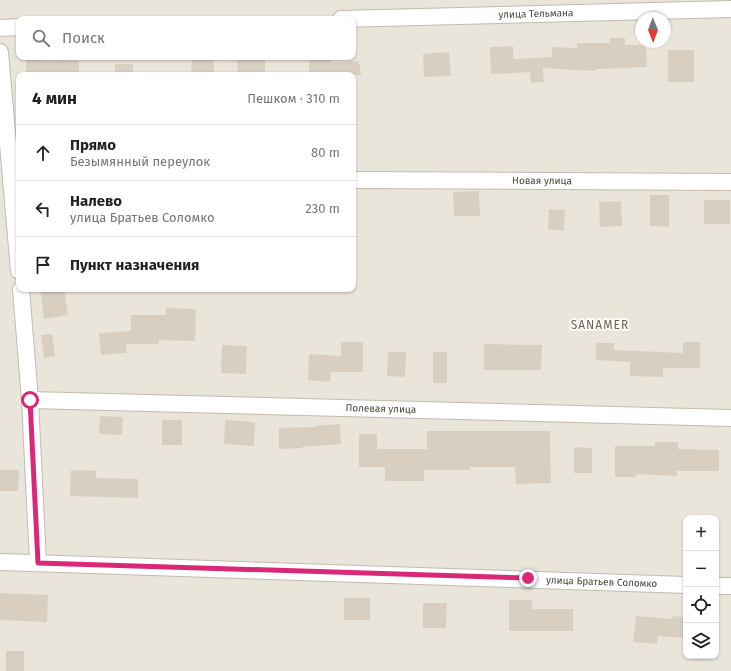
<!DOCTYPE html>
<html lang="ru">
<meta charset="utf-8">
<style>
body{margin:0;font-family:"Fira Sans",sans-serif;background:#f6f6f6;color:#222}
.controls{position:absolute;right:12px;bottom:12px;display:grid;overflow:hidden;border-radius:8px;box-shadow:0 1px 3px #0004}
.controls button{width:36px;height:36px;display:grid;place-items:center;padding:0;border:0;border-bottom:1px solid #e0e0e0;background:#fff;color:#222;font:20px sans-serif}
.compass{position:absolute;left:635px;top:12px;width:36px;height:36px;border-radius:50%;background:#fff;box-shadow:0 1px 3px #0004;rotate:179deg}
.stop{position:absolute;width:12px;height:12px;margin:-9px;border:3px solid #db2777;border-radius:50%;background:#fff}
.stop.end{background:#db2777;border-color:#fff;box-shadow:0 1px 4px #0008}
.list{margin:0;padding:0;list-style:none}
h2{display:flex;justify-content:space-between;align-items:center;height:52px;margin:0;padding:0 16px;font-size:17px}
h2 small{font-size:13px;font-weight:400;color:#767676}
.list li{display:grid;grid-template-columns:26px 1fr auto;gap:12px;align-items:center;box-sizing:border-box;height:56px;padding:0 16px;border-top:1px solid #e0e0e0}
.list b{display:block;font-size:15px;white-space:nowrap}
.list p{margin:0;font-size:13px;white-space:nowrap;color:#767676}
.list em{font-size:13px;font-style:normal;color:#767676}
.icon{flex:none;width:22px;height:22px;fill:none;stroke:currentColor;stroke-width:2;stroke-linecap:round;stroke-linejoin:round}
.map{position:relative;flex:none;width:731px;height:671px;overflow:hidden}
.search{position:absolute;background:#fff;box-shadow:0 1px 3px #0004;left:16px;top:16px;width:340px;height:44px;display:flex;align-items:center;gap:10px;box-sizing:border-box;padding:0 14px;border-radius:8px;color:#767676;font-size:15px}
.panel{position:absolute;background:#fff;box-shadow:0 1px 3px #0004;left:16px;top:72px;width:340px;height:220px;border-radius:8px}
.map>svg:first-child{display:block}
</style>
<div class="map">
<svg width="731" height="671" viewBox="0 0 731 671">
<rect width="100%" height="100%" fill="#f6f3ec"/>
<path fill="#eae5da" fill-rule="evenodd" d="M 0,0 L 731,0 L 731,671 L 0,671 ZM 641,18 L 665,18 L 665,42 L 641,42 ZM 19,19 L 353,19 L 353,57 L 19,57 ZM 19,75 L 353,75 L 353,289 L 19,289 ZM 686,518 L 716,518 L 716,656 L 686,656 Z"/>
<g fill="#d8cfc1">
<path d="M 610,38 L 625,38 L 625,45 L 646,45 L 647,67 L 596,69 L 595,71 L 543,68 L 544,82 L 531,83 L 530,72 L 491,74 L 490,47 L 513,46 L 513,59 L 552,57 L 552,47 L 577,48 L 577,43 L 610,43 Z"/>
<rect x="668" y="50" width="26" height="32"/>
<path d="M 449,52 L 451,76 L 424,77 L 423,54 Z"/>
<path d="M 309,57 L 331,57 L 331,63 L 359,61 L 361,75 L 309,75 Z"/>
<path d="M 265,58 L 265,75 L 238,75 L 237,59 Z"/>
<path d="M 192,59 L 214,60 L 214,75 L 191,75 Z"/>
<path d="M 26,60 L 79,61 L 79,75 L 26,75 Z"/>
<rect x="115" y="64" width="18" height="11"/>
<path d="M 479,191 L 480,216 L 454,216 L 453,192 Z"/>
<path d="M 650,195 L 669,195 L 669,227 L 650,226 Z"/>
<rect x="704" y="200" width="26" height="24"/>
<path d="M 621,201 L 622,226 L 600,227 L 599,202 Z"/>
<path d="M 549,209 L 565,210 L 564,231 L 548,229 Z"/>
<path d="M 40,289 L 64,289 L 68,315 L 44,319 Z"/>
<path d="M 166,308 L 196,309 L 195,341 L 159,340 L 159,344 L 126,344 L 127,353 L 101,355 L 99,333 L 131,331 L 131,315 L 166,315 Z"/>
<path d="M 52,334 L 55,356 L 44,358 L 41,335 Z"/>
<path d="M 341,342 L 363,342 L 363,372 L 331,372 L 330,382 L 308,380 L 309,354 L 341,356 Z"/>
<path d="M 683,342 L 700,342 L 700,368 L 663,368 L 663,377 L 630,376 L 630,362 L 596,360 L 596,343 L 614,343 L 614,350 L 683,353 Z"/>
<path d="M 484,344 L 542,345 L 541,370 L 484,370 Z"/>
<path d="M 222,345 L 247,346 L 246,374 L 221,373 Z"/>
<path d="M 388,352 L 406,352 L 405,377 L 387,376 Z"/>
<rect x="433" y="352" width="14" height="31"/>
<path d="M 100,416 L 123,417 L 122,435 L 99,434 Z"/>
<rect x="162" y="420" width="20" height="25"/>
<path d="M 225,420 L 255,422 L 254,446 L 224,444 Z"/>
<path d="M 340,424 L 341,444 L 302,447 L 302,448 L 279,449 L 279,428 L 315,427 L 315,426 Z"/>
<path d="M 427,431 L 550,431 L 551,483 L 516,484 L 515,467 L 470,467 L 470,470 L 424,470 L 424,481 L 385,481 L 385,467 L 359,467 L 359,434 L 377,434 L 377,449 L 427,449 Z"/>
<path d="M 655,442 L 678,442 L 678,449 L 719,450 L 719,471 L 677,471 L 677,476 L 636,474 L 636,477 L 615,477 L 615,446 L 655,446 Z"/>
<path d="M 574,447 L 592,448 L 592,473 L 574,473 Z"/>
<path d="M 0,470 L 19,470 L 18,491 L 0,491 Z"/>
<path d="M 71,470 L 96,471 L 96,478 L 138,479 L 138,498 L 70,496 Z"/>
<path d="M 0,593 L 48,595 L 47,622 L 0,620 Z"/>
<rect x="344" y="598" width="26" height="22"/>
<path d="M 509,600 L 532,600 L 532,609 L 573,609 L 573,631 L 509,631 Z"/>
<path d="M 423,603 L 447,603 L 446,628 L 423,628 Z"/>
<path d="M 636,616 L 672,619 L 673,616 L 686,617 L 686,638 L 658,636 L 657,644 L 633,642 Z"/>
<rect x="6" y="651" width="18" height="20"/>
</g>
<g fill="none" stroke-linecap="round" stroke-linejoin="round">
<defs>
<g id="street">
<path id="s1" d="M 341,19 L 731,9"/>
<path d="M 0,28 L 19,27"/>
<path d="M 0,52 L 19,271"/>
<path id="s2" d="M 353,180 L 731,182"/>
<path d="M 21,289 L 30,400 L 38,563"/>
<path id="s3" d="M 30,400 L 731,418"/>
<path id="s4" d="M 0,562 L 686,585"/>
<path d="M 716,586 L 731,586"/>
</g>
</defs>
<use href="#street" stroke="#c2bbae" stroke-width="18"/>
<use href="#street" stroke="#fff" stroke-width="16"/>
</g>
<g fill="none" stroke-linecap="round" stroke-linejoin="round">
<path stroke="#db2777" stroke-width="5" d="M 30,400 L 38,563 L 528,578"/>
</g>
<g text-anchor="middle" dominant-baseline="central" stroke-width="3.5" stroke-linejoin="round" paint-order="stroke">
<g font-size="10" fill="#4b4439" stroke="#fff">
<text stroke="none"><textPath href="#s1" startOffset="195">улица Тельмана</textPath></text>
<text stroke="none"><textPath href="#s2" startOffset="189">Новая улица</textPath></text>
<text stroke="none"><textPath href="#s3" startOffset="351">Полевая улица</textPath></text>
<text stroke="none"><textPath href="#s4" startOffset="602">улица Братьев Соломко</textPath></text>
</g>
<g font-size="12" letter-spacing="1" fill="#6e6250" stroke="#fff">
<text x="600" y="325">SANAMER</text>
</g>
</g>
</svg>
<div class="controls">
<button>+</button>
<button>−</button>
<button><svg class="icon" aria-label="locate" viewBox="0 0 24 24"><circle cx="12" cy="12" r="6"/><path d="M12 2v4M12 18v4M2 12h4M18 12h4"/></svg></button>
<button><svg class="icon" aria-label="layers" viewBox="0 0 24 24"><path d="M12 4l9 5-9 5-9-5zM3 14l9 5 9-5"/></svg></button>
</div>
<svg class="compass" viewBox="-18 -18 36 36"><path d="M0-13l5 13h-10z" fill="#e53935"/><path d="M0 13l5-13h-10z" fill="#767676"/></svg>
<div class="stop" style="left:30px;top:400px"></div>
<div class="stop end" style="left:528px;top:578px"></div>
<div class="search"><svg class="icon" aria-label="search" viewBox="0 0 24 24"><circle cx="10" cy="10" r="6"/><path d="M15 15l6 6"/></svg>Поиск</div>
<section class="panel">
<h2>4 мин<small>Пешком · 310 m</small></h2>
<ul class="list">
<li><svg class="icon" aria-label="ahead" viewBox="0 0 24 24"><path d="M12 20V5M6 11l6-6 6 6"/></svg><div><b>Прямо</b><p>Безымянный переулок</p></div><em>80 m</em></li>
<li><svg class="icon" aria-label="left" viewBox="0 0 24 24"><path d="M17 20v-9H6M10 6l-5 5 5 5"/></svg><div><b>Налево</b><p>улица Братьев Соломко</p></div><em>230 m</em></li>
<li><svg class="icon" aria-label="arrive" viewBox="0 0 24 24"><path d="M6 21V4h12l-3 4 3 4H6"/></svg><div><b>Пункт назначения</b></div></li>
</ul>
</section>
</div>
